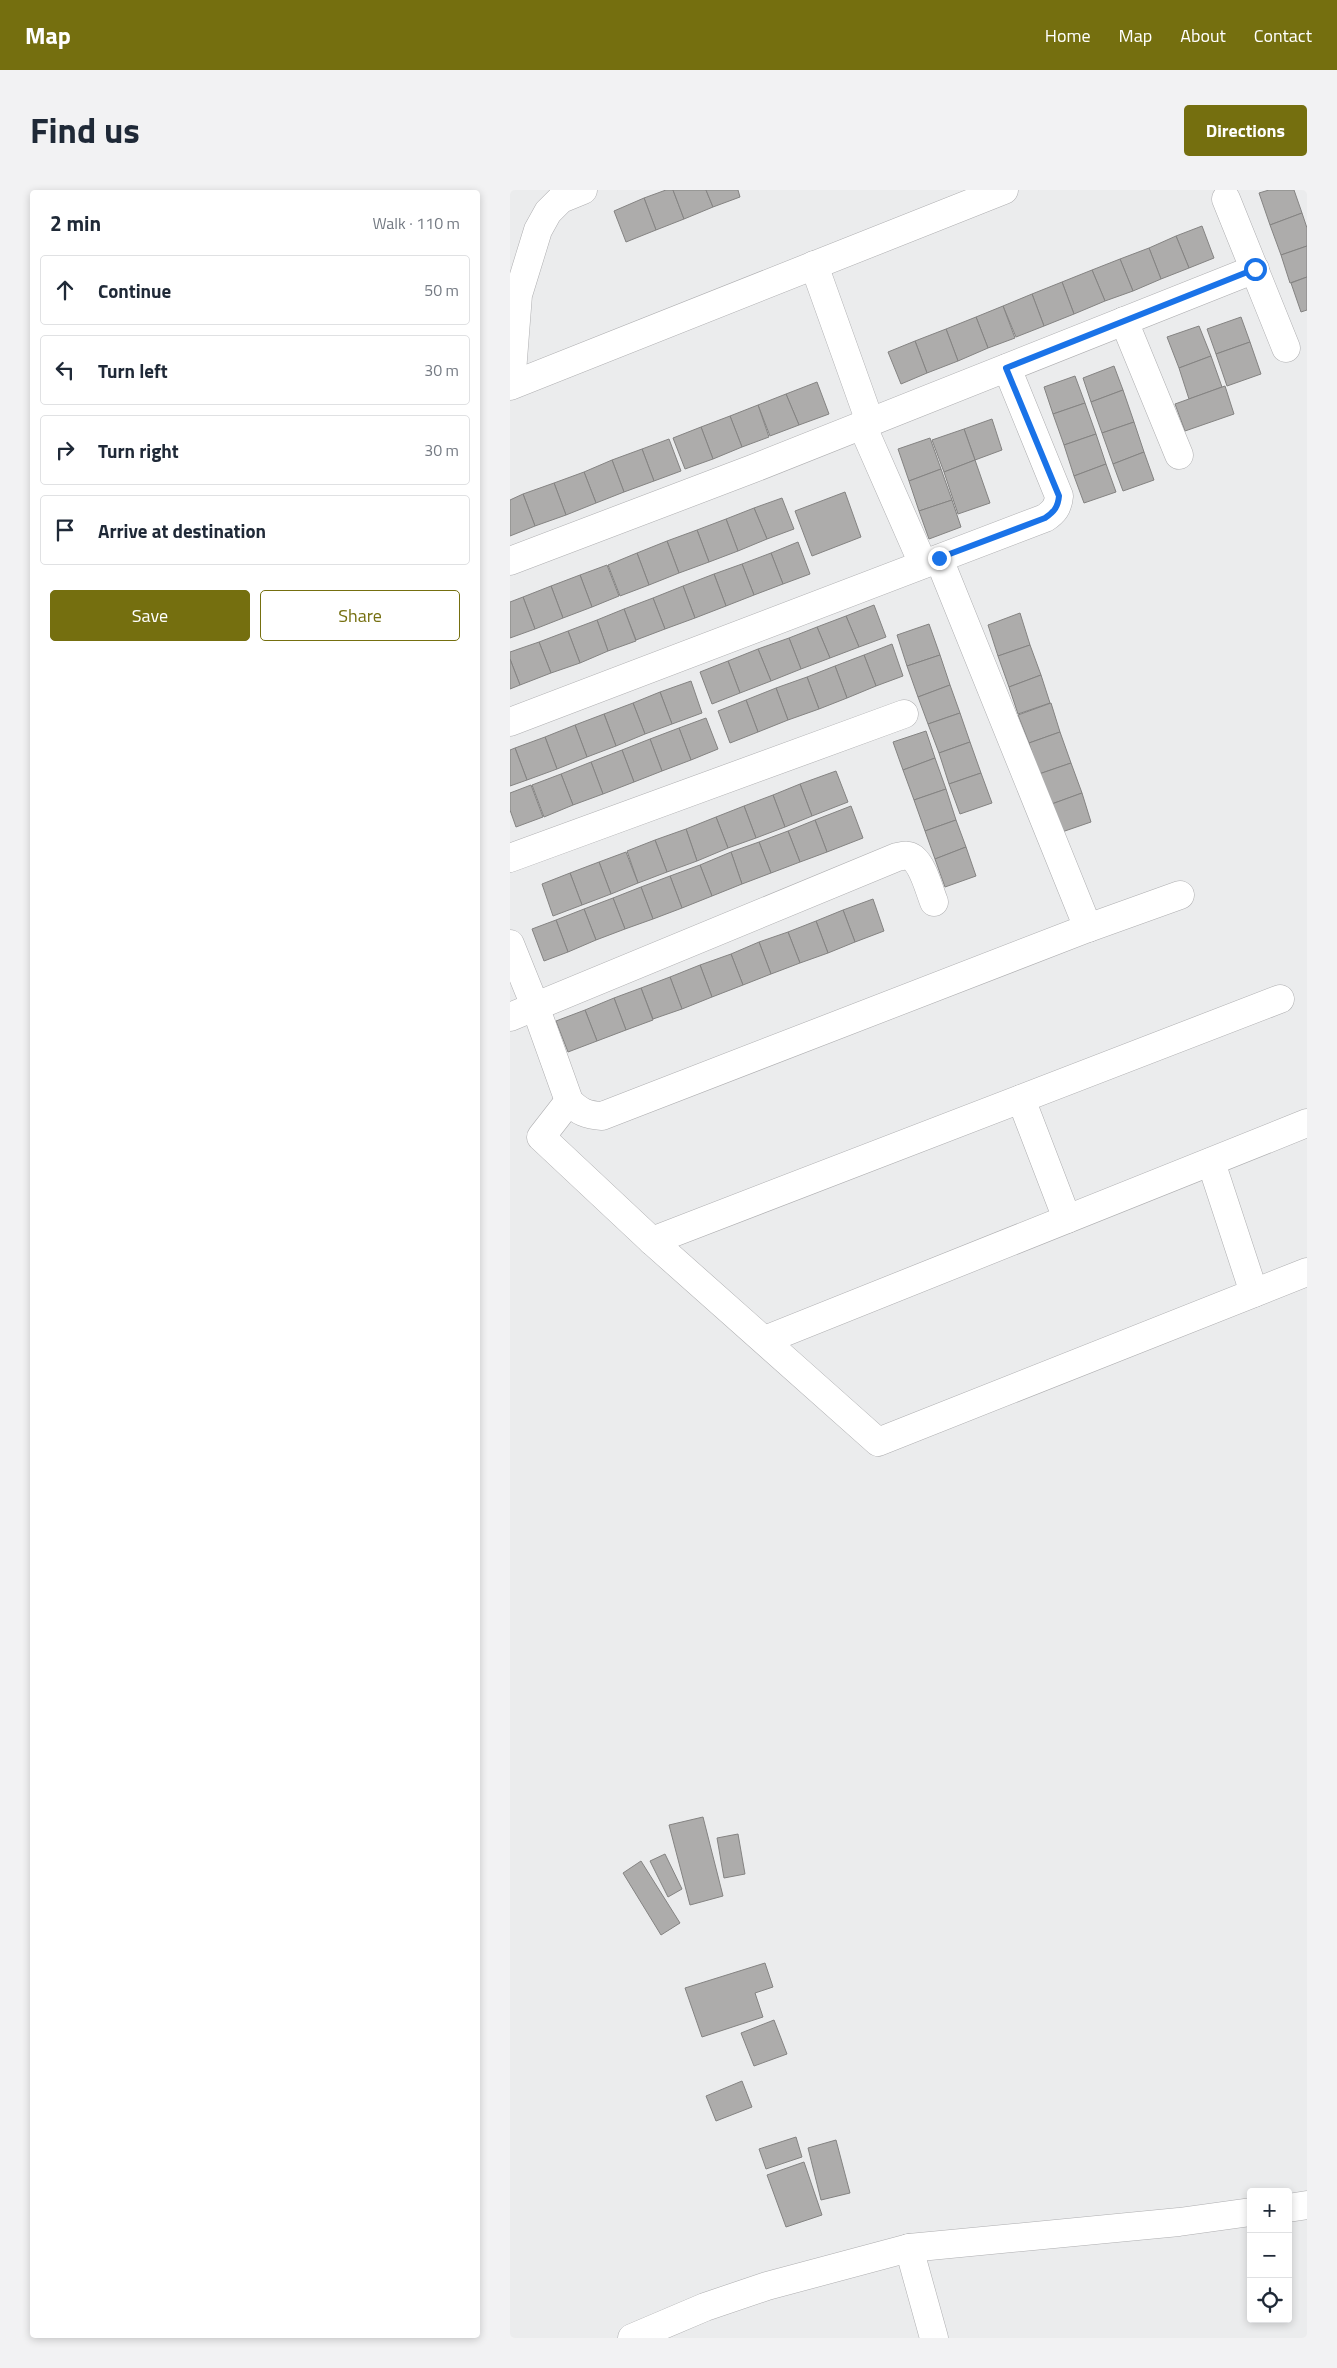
<!DOCTYPE html>
<meta charset="utf-8">
<style>
body{margin:0;font-family:"Titillium Web",sans-serif;background:#f2f2f3;color:#1f2937}
.controls{position:absolute;right:15px;bottom:15px;display:grid;overflow:hidden;border-radius:5px;box-shadow:0 2px 8px #0003}
.controls button{width:45px;height:45px;display:grid;place-items:center;padding:0;border:0;border-bottom:1px solid #e0e1e3;background:#fff;color:#1f2937;font:25px sans-serif}
.stop{position:absolute;width:15px;height:15px;margin:-11px;border:4px solid #1a73e8;border-radius:50%;background:#fff}
.stop.end{background:#1a73e8;border-color:#fff;box-shadow:0 1px 5px #0008}
.list{margin:0;padding:0;list-style:none}
h2{display:flex;justify-content:space-between;align-items:center;height:65px;margin:0;padding:0 20px;font-size:21px}
h2 small{font-size:16px;font-weight:400;color:#747a83}
.list li{display:grid;grid-template-columns:32px 1fr auto;gap:15px;align-items:center;box-sizing:border-box;height:70px;margin:0 10px 10px;padding:0 10px;border:1px solid #e0e1e3;border-radius:5px}
.list b{display:block;font-size:19px;white-space:nowrap}
.list em{font-size:16px;font-style:normal;color:#747a83}
.actions{display:flex;gap:10px;padding:15px 20px}
.actions a{flex:1;padding:11px 0;border:1px solid #756f0f;border-radius:5px;text-align:center;font-size:18px;color:#756f0f}
.actions .main{background:#756f0f;color:#fff}
.icon{flex:none;width:28px;height:28px;fill:none;stroke:currentColor;stroke-width:2;stroke-linecap:round;stroke-linejoin:round}
.map{position:relative;flex:none;width:797px;height:2148px;overflow:hidden;border-radius:5px}
header{display:flex;align-items:center;gap:30px;box-sizing:border-box;height:70px;padding:0 25px;background:#756f0f;color:#fff}
header strong{font-size:24px}
nav{display:flex;gap:28px;margin-inline-start:auto;font-size:18px}
.intro{display:flex;align-items:center;justify-content:space-between;box-sizing:border-box;height:120px;padding:0 30px}
h1{margin:0;font-size:35px}
.button{padding:12px 22px;border-radius:5px;background:#756f0f;color:#fff;font-size:18px;font-weight:700}
main{display:flex;gap:30px;padding:0 30px}
aside{flex:1;background:#fff;border-radius:5px;box-shadow:0 2px 8px #0003}
.map>svg:first-child{display:block}
</style>
<header>
<strong>Map</strong>
<nav><a>Home</a><a>Map</a><a>About</a><a>Contact</a></nav>
</header>
<div class="intro"><h1>Find us</h1><a class="button">Directions</a></div>
<main>
<aside>
<h2>2 min<small>Walk · 110 m</small></h2>
<ul class="list">
<li><svg class="icon" aria-label="ahead" viewBox="0 0 24 24"><path d="M12 20V5M6 11l6-6 6 6"/></svg><div><b>Continue</b></div><em>50 m</em></li>
<li><svg class="icon" aria-label="left" viewBox="0 0 24 24"><path d="M17 20v-9H6M10 6l-5 5 5 5"/></svg><div><b>Turn left</b></div><em>30 m</em></li>
<li><svg class="icon" aria-label="right" viewBox="0 0 24 24"><path d="M7 20v-9h11M14 6l5 5-5 5"/></svg><div><b>Turn right</b></div><em>30 m</em></li>
<li><svg class="icon" aria-label="arrive" viewBox="0 0 24 24"><path d="M6 21V4h12l-3 4 3 4H6"/></svg><div><b>Arrive at destination</b></div></li>
</ul>
<div class="actions"><a class="main">Save</a><a>Share</a></div>
</aside>
<div class="map">
<svg width="797" height="2148" viewBox="0 0 797 2148">
<rect width="100%" height="100%" fill="#ebeced"/>
<g fill="#adacab" stroke="#848382">
<path d="M 156,0 L 163,0 L 174,29 L 146,40 L 134,8 Z"/>
<path d="M 163,0 L 196,0 L 203,17 L 174,29 Z"/>
<path d="M 196,0 L 228,0 L 230,7 L 203,17 Z"/>
<path d="M 759,0 L 784,0 L 792,23 L 760,35 L 749,3 Z"/>
<path d="M 134,8 L 146,40 L 116,52 L 104,21 Z"/>
<path d="M 792,23 L 797,38 L 797,56 L 771,65 L 760,35 Z"/>
<path d="M 692,36 L 704,68 L 679,78 L 666,46 Z"/>
<path d="M 666,46 L 679,78 L 651,89 L 639,58 Z"/>
<path d="M 797,56 L 797,87 L 780,93 L 771,65 Z"/>
<path d="M 639,58 L 651,89 L 623,101 L 610,69 Z"/>
<path d="M 610,69 L 623,101 L 595,111 L 582,80 Z"/>
<path d="M 582,80 L 595,111 L 564,124 L 552,92 Z"/>
<path d="M 797,87 L 797,120 L 791,122 L 781,93 Z"/>
<path d="M 552,92 L 564,124 L 534,136 L 522,104 Z"/>
<path d="M 522,104 L 534,136 L 506,147 L 493,116 Z"/>
<path d="M 493,116 L 505,148 L 478,158 L 466,127 Z"/>
<path d="M 466,127 L 478,158 L 448,171 L 436,139 Z"/>
<path d="M 731,127 L 740,152 L 706,164 L 697,139 Z"/>
<path d="M 689,136 L 701,166 L 669,178 L 657,147 Z"/>
<path d="M 436,139 L 448,171 L 417,183 L 405,151 Z"/>
<path d="M 405,151 L 417,183 L 391,194 L 378,162 Z"/>
<path d="M 740,152 L 751,184 L 717,196 L 706,164 Z"/>
<path d="M 701,166 L 712,197 L 679,209 L 669,178 Z"/>
<path d="M 604,176 L 613,200 L 581,212 L 573,188 Z"/>
<path d="M 565,186 L 575,213 L 543,224 L 534,197 Z"/>
<path d="M 307,192 L 319,224 L 289,235 L 276,204 Z"/>
<path d="M 715,196 L 724,224 L 675,241 L 665,214 Z"/>
<path d="M 613,200 L 624,232 L 592,243 L 581,212 Z"/>
<path d="M 276,204 L 289,235 L 260,246 L 248,215 Z"/>
<path d="M 575,213 L 586,244 L 554,255 L 543,224 Z"/>
<path d="M 248,215 L 259,247 L 232,257 L 220,226 Z"/>
<path d="M 220,226 L 232,257 L 203,269 L 191,237 Z"/>
<path d="M 482,229 L 492,260 L 465,270 L 454,239 Z"/>
<path d="M 624,232 L 634,262 L 603,274 L 592,243 Z"/>
<path d="M 191,237 L 203,269 L 175,279 L 163,248 Z"/>
<path d="M 454,239 L 465,270 L 434,282 L 422,250 Z"/>
<path d="M 586,244 L 596,274 L 564,286 L 554,255 Z"/>
<path d="M 420,248 L 431,279 L 399,291 L 388,259 Z"/>
<path d="M 159,249 L 171,281 L 144,291 L 132,259 Z"/>
<path d="M 132,259 L 144,291 L 114,302 L 102,270 Z"/>
<path d="M 634,262 L 644,290 L 613,301 L 603,274 Z"/>
<path d="M 102,270 L 114,302 L 86,313 L 74,282 Z"/>
<path d="M 465,270 L 480,313 L 448,324 L 434,282 Z"/>
<path d="M 596,274 L 606,302 L 574,313 L 564,286 Z"/>
<path d="M 431,279 L 442,310 L 409,321 L 399,291 Z"/>
<path d="M 74,282 L 86,313 L 56,325 L 44,293 Z"/>
<path d="M 44,293 L 56,325 L 25,336 L 13,304 Z"/>
<path d="M 335,302 L 351,347 L 302,366 L 285,321 Z"/>
<path d="M 13,304 L 25,336 L 0,346 L 0,310 Z"/>
<path d="M 272,308 L 284,339 L 257,349 L 244,318 Z"/>
<path d="M 442,310 L 451,337 L 419,349 L 409,321 Z"/>
<path d="M 244,318 L 257,349 L 228,361 L 216,329 Z"/>
<path d="M 216,329 L 228,361 L 199,372 L 187,340 Z"/>
<path d="M 187,340 L 199,372 L 169,383 L 157,351 Z"/>
<path d="M 157,351 L 169,383 L 139,395 L 127,363 Z"/>
<path d="M 288,352 L 300,384 L 273,394 L 261,363 Z"/>
<path d="M 127,363 L 139,395 L 110,406 L 98,375 Z"/>
<path d="M 261,363 L 273,394 L 244,405 L 232,374 Z"/>
<path d="M 232,374 L 244,405 L 216,416 L 204,384 Z"/>
<path d="M 97,375 L 109,406 L 82,417 L 70,385 Z"/>
<path d="M 204,384 L 216,416 L 185,428 L 173,396 Z"/>
<path d="M 70,385 L 82,417 L 53,428 L 41,396 Z"/>
<path d="M 41,396 L 53,428 L 25,439 L 13,407 Z"/>
<path d="M 173,396 L 185,428 L 155,439 L 143,408 Z"/>
<path d="M 13,407 L 25,439 L 0,448 L 0,412 Z"/>
<path d="M 143,408 L 155,439 L 126,450 L 114,419 Z"/>
<path d="M 364,415 L 376,447 L 349,457 L 336,426 Z"/>
<path d="M 114,419 L 126,451 L 98,461 L 87,430 Z"/>
<path d="M 510,423 L 520,455 L 488,466 L 478,435 Z"/>
<path d="M 336,426 L 349,457 L 320,468 L 307,437 Z"/>
<path d="M 87,430 L 98,461 L 70,473 L 58,441 Z"/>
<path d="M 419,434 L 430,465 L 397,476 L 387,445 Z"/>
<path d="M 307,437 L 320,468 L 291,479 L 279,448 Z"/>
<path d="M 58,441 L 70,473 L 41,483 L 29,452 Z"/>
<path d="M 279,448 L 291,479 L 261,491 L 248,459 Z"/>
<path d="M 29,452 L 41,483 L 10,495 L 0,469 L 0,462 Z"/>
<path d="M 382,454 L 393,486 L 366,496 L 354,465 Z"/>
<path d="M 520,455 L 531,485 L 499,497 L 488,466 Z"/>
<path d="M 248,459 L 261,491 L 230,503 L 218,471 Z"/>
<path d="M 354,465 L 366,496 L 337,508 L 325,476 Z"/>
<path d="M 430,465 L 440,495 L 408,507 L 397,476 Z"/>
<path d="M 0,469 L 10,495 L 0,499 Z"/>
<path d="M 218,471 L 230,503 L 202,514 L 190,482 Z"/>
<path d="M 325,476 L 337,508 L 309,519 L 297,487 Z"/>
<path d="M 531,485 L 540,513 L 508,524 L 499,497 Z"/>
<path d="M 297,487 L 309,519 L 278,530 L 266,498 Z"/>
<path d="M 181,491 L 192,523 L 162,534 L 150,502 Z"/>
<path d="M 440,495 L 450,523 L 418,534 L 408,507 Z"/>
<path d="M 266,498 L 278,530 L 248,542 L 236,510 Z"/>
<path d="M 150,502 L 162,534 L 135,544 L 123,513 Z"/>
<path d="M 236,510 L 248,542 L 220,553 L 208,521 Z"/>
<path d="M 123,513 L 135,544 L 106,556 L 94,524 Z"/>
<path d="M 541,513 L 550,542 L 519,553 L 508,525 Z"/>
<path d="M 450,523 L 460,552 L 429,563 L 418,534 Z"/>
<path d="M 94,524 L 106,556 L 77,567 L 65,535 Z"/>
<path d="M 196,528 L 208,559 L 181,570 L 169,538 Z"/>
<path d="M 65,535 L 77,567 L 47,579 L 35,547 Z"/>
<path d="M 169,538 L 181,570 L 152,581 L 140,549 Z"/>
<path d="M 416,541 L 425,568 L 393,580 L 383,552 Z"/>
<path d="M 550,542 L 561,573 L 529,584 L 519,553 Z"/>
<path d="M 35,547 L 47,579 L 17,590 L 5,558 Z"/>
<path d="M 140,549 L 152,581 L 124,592 L 112,560 Z"/>
<path d="M 460,552 L 471,583 L 439,594 L 429,563 Z"/>
<path d="M 5,558 L 17,590 L 0,596 L 0,560 Z"/>
<path d="M 112,560 L 124,592 L 93,604 L 81,572 Z"/>
<path d="M 425,568 L 436,599 L 404,610 L 393,580 Z"/>
<path d="M 81,572 L 93,604 L 63,615 L 51,584 Z"/>
<path d="M 561,573 L 572,603 L 539,615 L 529,584 Z"/>
<path d="M 326,581 L 338,612 L 302,626 L 290,594 Z"/>
<path d="M 471,583 L 482,613 L 450,624 L 439,594 Z"/>
<path d="M 51,584 L 63,615 L 34,627 L 22,595 Z"/>
<path d="M 290,594 L 302,626 L 275,637 L 263,605 Z"/>
<path d="M 21,595 L 33,627 L 6,637 L 0,620 L 0,603 Z"/>
<path d="M 436,599 L 446,630 L 415,641 L 404,610 Z"/>
<path d="M 572,603 L 581,632 L 549,643 L 539,615 Z"/>
<path d="M 263,605 L 275,637 L 246,648 L 234,616 Z"/>
<path d="M 234,616 L 246,648 L 218,658 L 206,627 Z"/>
<path d="M 341,616 L 353,648 L 317,662 L 305,630 Z"/>
<path d="M 206,627 L 218,658 L 187,671 L 176,639 Z"/>
<path d="M 305,630 L 317,662 L 290,672 L 278,641 Z"/>
<path d="M 446,630 L 456,657 L 425,669 L 415,641 Z"/>
<path d="M 176,639 L 187,671 L 157,682 L 145,650 Z"/>
<path d="M 278,641 L 290,672 L 261,683 L 249,652 Z"/>
<path d="M 145,650 L 157,682 L 128,693 L 117,661 Z"/>
<path d="M 249,652 L 261,683 L 232,694 L 221,662 Z"/>
<path d="M 456,657 L 466,686 L 435,697 L 425,669 Z"/>
<path d="M 116,662 L 128,693 L 101,704 L 89,672 Z"/>
<path d="M 221,662 L 232,694 L 202,706 L 190,675 Z"/>
<path d="M 89,672 L 101,704 L 72,715 L 60,683 Z"/>
<path d="M 190,675 L 202,706 L 172,718 L 160,686 Z"/>
<path d="M 60,683 L 72,715 L 43,726 L 32,694 Z"/>
<path d="M 160,686 L 172,718 L 143,729 L 131,697 Z"/>
<path d="M 131,697 L 143,729 L 115,739 L 103,708 Z"/>
<path d="M 103,708 L 115,739 L 86,750 L 74,719 Z"/>
<path d="M 363,709 L 374,741 L 345,752 L 333,720 Z"/>
<path d="M 74,719 L 86,750 L 58,762 L 46,730 Z"/>
<path d="M 333,720 L 345,752 L 318,763 L 306,731 Z"/>
<path d="M 46,730 L 58,762 L 34,771 L 22,739 Z"/>
<path d="M 306,731 L 318,763 L 290,773 L 278,742 Z"/>
<path d="M 278,742 L 290,773 L 261,784 L 249,752 Z"/>
<path d="M 249,752 L 261,784 L 233,795 L 221,764 Z"/>
<path d="M 221,764 L 233,795 L 202,807 L 190,775 Z"/>
<path d="M 190,775 L 202,807 L 172,819 L 160,787 Z"/>
<path d="M 160,787 L 172,819 L 143,829 L 131,798 Z"/>
<path d="M 131,798 L 143,830 L 116,840 L 104,808 Z"/>
<path d="M 104,808 L 116,840 L 87,851 L 75,820 Z"/>
<path d="M 75,820 L 87,851 L 58,862 L 46,831 Z"/>
<path d="M 193,1627 L 213,1706 L 180,1715 L 159,1635 Z"/>
<path d="M 228,1644 L 235,1684 L 214,1688 L 207,1648 Z"/>
<path d="M 155,1664 L 172,1699 L 158,1707 L 140,1671 Z"/>
<path d="M 131,1671 L 170,1733 L 151,1745 L 113,1683 Z"/>
<path d="M 255,1773 L 263,1797 L 245,1803 L 253,1827 L 192,1847 L 175,1798 Z"/>
<path d="M 264,1830 L 277,1864 L 244,1876 L 231,1843 Z"/>
<path d="M 232,1891 L 242,1917 L 206,1931 L 196,1906 Z"/>
<path d="M 286,1947 L 292,1967 L 256,1979 L 249,1959 Z"/>
<path d="M 326,1950 L 340,2003 L 311,2010 L 298,1958 Z"/>
<path d="M 294,1972 L 312,2025 L 276,2037 L 257,1985 Z"/>
</g>
<g fill="none" stroke-linecap="round" stroke-linejoin="round">
<defs>
<g id="street">
<path d="M 716,9 L 776,158"/>
<path d="M 304,75 L 360,232"/>
<path d="M 614,131 L 669,265"/>
<path d="M 1,195 L 8,105 L 28,40 L 38,22 L 51,9 L 73,0"/>
<path d="M 0,196 L 494,0"/>
<path d="M 352,235 L 413,374"/>
<path d="M 429,369 L 578,738"/>
<path d="M 0,371 L 242,279 L 745,79"/>
<path d="M 0,532 L 535,328 C 544,322 548,317 549,306 L 497,178"/>
<path d="M 0,668 L 394,524"/>
<path d="M 0,754 L 25,816 L 59,911 C 69,922 77,925 92,926 L 578,738 L 670,705"/>
<path d="M 0,827 L 387,667 C 393,666 398,664 403,668 C 414,677 419,700 424,712"/>
<path d="M 511,909 L 557,1029"/>
<path d="M 59,911 L 31,947 L 142,1051 L 368,1252 L 797,1082"/>
<path d="M 701,972 L 744,1103"/>
<path d="M 142,1051 L 770,809"/>
<path d="M 255,1150 L 797,933"/>
<path d="M 778,2018 L 797,2015"/>
<path d="M 399,2058 L 424,2148"/>
<path d="M 122,2148 L 195,2117 L 257,2096 L 399,2058 L 669,2032 L 741,2022"/>
</g>
</defs>
<use href="#street" stroke="#aeaeb0" stroke-width="29"/>
<use href="#street" stroke="#fff" stroke-width="28"/>
</g>
<g fill="none" stroke-linecap="round" stroke-linejoin="round">
<path stroke="#1a73e8" stroke-width="6" d="M 429,368 L 535,328 C 544,322 548,317 549,306 L 496,178 L 745,79"/>
</g>
</svg>
<div class="controls">
<button>+</button>
<button>−</button>
<button><svg class="icon" aria-label="locate" viewBox="0 0 24 24"><circle cx="12" cy="12" r="6"/><path d="M12 2v4M12 18v4M2 12h4M18 12h4"/></svg></button>
</div>
<div class="stop" style="left:745px;top:79px"></div>
<div class="stop end" style="left:429px;top:368px"></div>
</div>
</main>
